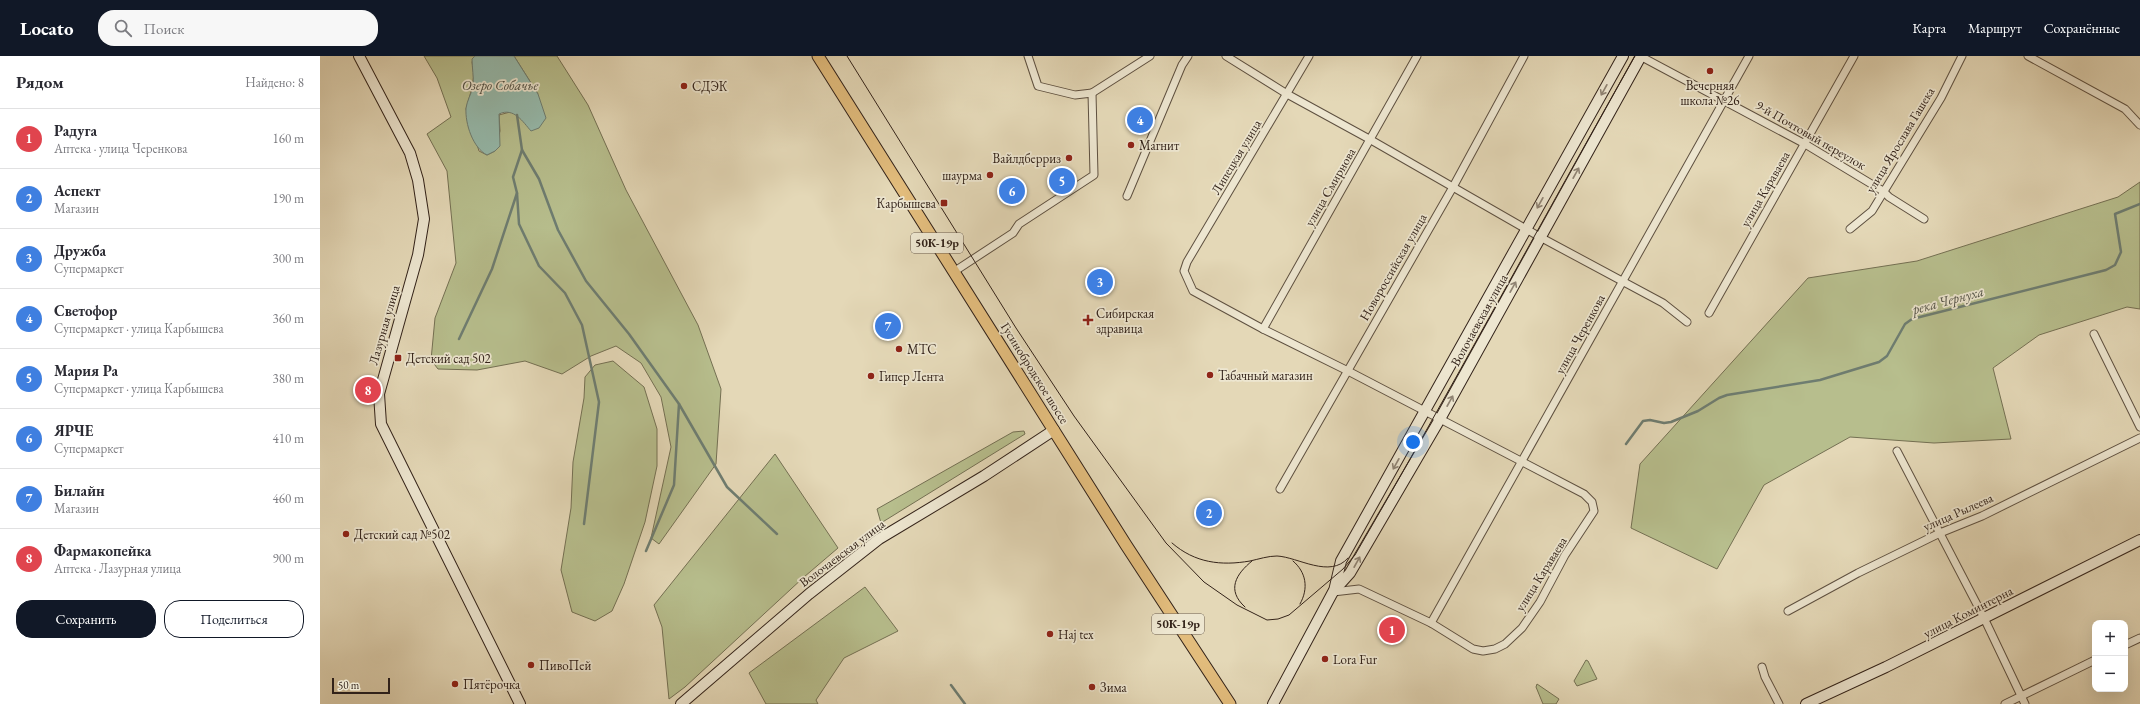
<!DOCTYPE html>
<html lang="ru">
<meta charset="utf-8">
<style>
body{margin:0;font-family:"EB Garamond",serif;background:#f7f7f7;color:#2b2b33}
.controls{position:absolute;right:12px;bottom:12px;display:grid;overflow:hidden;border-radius:8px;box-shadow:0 4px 16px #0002}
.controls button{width:36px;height:36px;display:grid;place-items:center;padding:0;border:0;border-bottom:1px solid #e1e1e2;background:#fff;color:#2b2b33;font:20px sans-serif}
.scale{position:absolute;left:12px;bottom:10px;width:58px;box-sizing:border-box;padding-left:4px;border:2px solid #322219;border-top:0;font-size:11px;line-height:14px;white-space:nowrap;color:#322219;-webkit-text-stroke:3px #ede6d0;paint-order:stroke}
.you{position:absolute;left:1093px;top:386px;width:14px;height:14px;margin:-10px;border:3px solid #fff;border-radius:50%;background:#1a73e8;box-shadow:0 0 0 6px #1a73e833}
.badge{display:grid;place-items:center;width:26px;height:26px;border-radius:50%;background:#111827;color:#fff;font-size:13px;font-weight:700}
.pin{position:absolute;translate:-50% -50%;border:2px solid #fff;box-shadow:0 1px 4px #0006}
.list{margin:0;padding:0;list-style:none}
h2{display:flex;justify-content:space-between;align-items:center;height:52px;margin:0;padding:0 16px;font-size:17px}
h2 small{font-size:13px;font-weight:400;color:#7c7c81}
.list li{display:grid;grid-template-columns:26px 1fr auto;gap:12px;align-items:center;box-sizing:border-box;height:60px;padding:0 16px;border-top:1px solid #e1e1e2}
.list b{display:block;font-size:15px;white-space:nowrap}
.list p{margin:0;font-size:13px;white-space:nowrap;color:#7c7c81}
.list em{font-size:13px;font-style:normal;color:#7c7c81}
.actions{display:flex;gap:8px;padding:12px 16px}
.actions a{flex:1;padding:9px 0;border:1px solid #111827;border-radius:16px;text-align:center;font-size:14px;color:#111827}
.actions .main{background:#111827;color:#fff}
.icon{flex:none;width:22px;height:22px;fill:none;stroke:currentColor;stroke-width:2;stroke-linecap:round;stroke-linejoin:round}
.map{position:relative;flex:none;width:1820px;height:648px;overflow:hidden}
header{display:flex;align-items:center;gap:24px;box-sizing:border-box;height:56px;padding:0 20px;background:#111827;color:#fff}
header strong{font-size:19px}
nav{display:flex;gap:22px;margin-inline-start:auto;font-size:14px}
.search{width:280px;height:36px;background:#f7f7f7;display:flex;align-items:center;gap:10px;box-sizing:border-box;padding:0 14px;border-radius:16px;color:#7c7c81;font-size:15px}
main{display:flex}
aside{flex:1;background:#fff}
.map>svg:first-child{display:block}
</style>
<header>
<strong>Locato</strong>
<div class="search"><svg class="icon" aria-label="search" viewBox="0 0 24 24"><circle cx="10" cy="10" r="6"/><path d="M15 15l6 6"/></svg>Поиск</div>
<nav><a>Карта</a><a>Маршрут</a><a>Сохранённые</a></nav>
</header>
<main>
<aside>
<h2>Рядом<small>Найдено: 8</small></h2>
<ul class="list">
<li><span class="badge" style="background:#e0444e">1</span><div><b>Радуга</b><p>Аптека · улица Черенкова</p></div><em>160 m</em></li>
<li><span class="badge" style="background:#3f7fe0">2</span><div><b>Аспект</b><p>Магазин</p></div><em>190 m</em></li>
<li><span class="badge" style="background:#3f7fe0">3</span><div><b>Дружба</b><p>Супермаркет</p></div><em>300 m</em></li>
<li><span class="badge" style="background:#3f7fe0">4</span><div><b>Светофор</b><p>Супермаркет · улица Карбышева</p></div><em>360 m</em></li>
<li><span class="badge" style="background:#3f7fe0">5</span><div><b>Мария Ра</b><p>Супермаркет · улица Карбышева</p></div><em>380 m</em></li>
<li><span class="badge" style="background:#3f7fe0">6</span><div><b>ЯРЧЕ</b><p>Супермаркет</p></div><em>410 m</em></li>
<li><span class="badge" style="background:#3f7fe0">7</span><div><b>Билайн</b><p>Магазин</p></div><em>460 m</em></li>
<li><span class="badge" style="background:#e0444e">8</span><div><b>Фармакопейка</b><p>Аптека · Лазурная улица</p></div><em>900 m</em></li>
</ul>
<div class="actions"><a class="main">Сохранить</a><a>Поделиться</a></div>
</aside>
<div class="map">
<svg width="1820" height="648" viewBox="0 0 1820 648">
<rect width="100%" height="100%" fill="#e4d8b7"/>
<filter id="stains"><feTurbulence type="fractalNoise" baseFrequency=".005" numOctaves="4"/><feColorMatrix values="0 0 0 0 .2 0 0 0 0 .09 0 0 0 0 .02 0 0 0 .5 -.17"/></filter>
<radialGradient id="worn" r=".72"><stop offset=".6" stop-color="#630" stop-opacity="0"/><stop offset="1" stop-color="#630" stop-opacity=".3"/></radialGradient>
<g fill="#b7be8d" stroke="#747053">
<path d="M 104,0 L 155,0 L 152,6 L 154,18 L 152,32 L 146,53 L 159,95 L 167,99 L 175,95 L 180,75 L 179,59 L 190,56 L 218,38 L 194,0 L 237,0 L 268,49 L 306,134 L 378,269 L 401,333 L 396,408 L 339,488 L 331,482 L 351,391 L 341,341 L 321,307 L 296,290 L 271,300 L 242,318 L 205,305 L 157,314 L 118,313 L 111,304 L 115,262 L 136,207 L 127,115 L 107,78 L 131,61 L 117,22 Z"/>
<path d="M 1820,126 L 1820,253 L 1807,251 L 1719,279 L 1673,312 L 1691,383 L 1614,387 L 1530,381 L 1444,429 L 1397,513 L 1311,472 L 1320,408 L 1488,222 L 1597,205 L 1798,141 Z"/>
<path d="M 293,305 L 324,331 L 337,373 L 337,410 L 325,466 L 304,528 L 292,555 L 275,565 L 252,556 L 241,514 L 251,452 L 253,406 L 264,342 L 265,321 L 275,309 Z"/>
<path d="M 704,375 L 705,378 L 561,467 L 557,453 L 693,376 Z"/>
<path d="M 455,398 L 518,492 L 484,521 L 365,631 L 349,643 L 342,571 L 334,549 Z"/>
<path d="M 545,531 L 578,575 L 524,602 L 496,644 L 498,648 L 446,648 L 429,617 Z"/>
<path d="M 1266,604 L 1268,605 L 1277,623 L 1257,630 L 1254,625 Z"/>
<path d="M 1217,628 L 1239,643 L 1236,648 L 1223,648 L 1216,631 Z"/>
</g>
<path fill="#96baac" stroke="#6e7d71" d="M 155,0 L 194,0 L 218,38 L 226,62 L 219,72 L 211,75 C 203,66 194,51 179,58 L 180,90 L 175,95 L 167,99 C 153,92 145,68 146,52 C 147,45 151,38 153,31 C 154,21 152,12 152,3 Z"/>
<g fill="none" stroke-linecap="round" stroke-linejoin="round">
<g stroke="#6e7d71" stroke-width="2.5">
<path d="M 202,94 L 219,123 L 238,174 L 266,225 L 309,278 L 359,348 L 354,429 L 326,495"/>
<path d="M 197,137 L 199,168 L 219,210 L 245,237 L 262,269 L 279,346 L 264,468"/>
<path d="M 139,283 L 172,213 L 197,137 L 193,121 L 202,94 L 197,59"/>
<path d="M 359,348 L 407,431 L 457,478"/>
<path d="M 1306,388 L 1323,365 L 1330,364 L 1344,367 L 1351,366 L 1378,355 L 1399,342 L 1407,339 L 1500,324 L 1559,306 L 1567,300 L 1585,268 L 1592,263 L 1786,214 L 1795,209 L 1801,196 L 1795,158 L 1820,148"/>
<path d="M 631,629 L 645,648"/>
</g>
<defs>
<g id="street">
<path d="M 906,0 L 967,38 L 1051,84 L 1220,181 L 1343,247 L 1367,266"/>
<path d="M 989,0 L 867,206 L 864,215 L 873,235 L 943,273 L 1028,315 L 1264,438 L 1272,446 L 1274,455 L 1245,499 L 1220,546 L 1202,572 L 1185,588 L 1175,593 L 1163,595 L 1153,593 L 1111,567 L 1039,533 L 1013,536"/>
<path d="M 1320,0 L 1485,88 L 1563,135 L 1569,141 L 1604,163"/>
<path d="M 1708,0 L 1805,53 L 1820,69"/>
<path d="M 772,37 L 830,0"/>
<path d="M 807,140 L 862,9 L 868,0"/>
<path d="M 1530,173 L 1552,155 L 1621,42 L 1642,0"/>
<path d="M 635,215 L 693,177 L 699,168 L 774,119 L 772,37 L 755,39 L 718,30 L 708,0"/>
<path d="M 1389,257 L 1534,0"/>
<path d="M 943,273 L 1097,0"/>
<path d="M 1774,278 L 1820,371"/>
<path d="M 1577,395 L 1664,562 L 1705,648"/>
<path d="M 960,433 L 1133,131 L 1204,0"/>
<path d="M 1468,555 L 1538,517 L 1620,477 L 1662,460 L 1820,382"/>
<path d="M 1111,567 L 1429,0"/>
<path d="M 1805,589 L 1820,582"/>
<path d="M 1442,611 L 1445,621 L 1459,648"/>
<path d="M 1685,648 L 1775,604"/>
</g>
<g id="secondary">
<path d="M 39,0 L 90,97 L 98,124 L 104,163 L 98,199 L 59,338 L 61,368 L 200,648"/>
<path d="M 1014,535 L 1021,505 L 1303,0"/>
<path d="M 361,648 L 489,538 L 559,483 L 664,420 L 734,374"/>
<path d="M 953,648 L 1013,536 L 1030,517 L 1120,363 L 1321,0"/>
<path d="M 1486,648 L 1566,611 L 1820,484"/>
</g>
<path id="primary" d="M 498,0 L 806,489 L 910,648"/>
</defs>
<use href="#street" stroke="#5e5040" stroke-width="9"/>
<use href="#secondary" stroke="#322219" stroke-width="12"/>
<use href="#primary" stroke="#322219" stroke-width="13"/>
<use href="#street" stroke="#ede6d0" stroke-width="7"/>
<use href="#secondary" stroke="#ede6d0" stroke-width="10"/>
<use href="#primary" stroke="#e2bc7c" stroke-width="11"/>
<g stroke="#322219" stroke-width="1">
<path d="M 527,0 L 696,272 L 754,360 L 846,487 L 884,526 L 917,549 L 947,564 L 958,563 L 969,559 L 1023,513 L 1035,499 C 1131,334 1221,166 1315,0"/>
<path d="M 852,487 C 875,507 901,510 930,505 C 939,503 948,500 957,500 C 978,501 1010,523 1028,502"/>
<path d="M 973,505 C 986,516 989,532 980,548"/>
<path d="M 925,551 C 906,534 916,518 932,505"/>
</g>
</g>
<defs><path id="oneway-shaft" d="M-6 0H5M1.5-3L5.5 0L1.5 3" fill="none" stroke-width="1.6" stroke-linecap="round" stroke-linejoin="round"/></defs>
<g stroke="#908474">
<use href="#oneway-shaft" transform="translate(1284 34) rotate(119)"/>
<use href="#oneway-shaft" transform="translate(1256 117) rotate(-61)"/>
<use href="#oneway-shaft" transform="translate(1220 147) rotate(119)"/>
<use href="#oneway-shaft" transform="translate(1193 231) rotate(-61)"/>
<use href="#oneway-shaft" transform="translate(1130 345) rotate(-61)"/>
<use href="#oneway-shaft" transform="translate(1076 408) rotate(119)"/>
<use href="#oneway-shaft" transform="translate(1037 506) rotate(-61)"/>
</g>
<g fill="#8f2418" stroke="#ede6d0" stroke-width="1.5">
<circle cx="1390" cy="15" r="4"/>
<circle cx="364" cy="30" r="4"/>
<circle cx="811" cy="89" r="4"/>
<circle cx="749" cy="102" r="4"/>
<circle cx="670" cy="119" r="4"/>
<rect x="620" y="143" width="8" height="8" rx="2"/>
<path d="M766 258h4v4h4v4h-4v4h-4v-4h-4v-4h4z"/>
<circle cx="579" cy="293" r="4"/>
<rect x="74" y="298" width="8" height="8" rx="2"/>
<circle cx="890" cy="319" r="4"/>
<circle cx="551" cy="320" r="4"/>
<circle cx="26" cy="478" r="4"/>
<circle cx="730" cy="578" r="4"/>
<circle cx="1005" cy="603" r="4"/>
<circle cx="211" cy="609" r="4"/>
<circle cx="135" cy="628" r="4"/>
<circle cx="772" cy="631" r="4"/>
</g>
<g text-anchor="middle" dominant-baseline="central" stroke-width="3.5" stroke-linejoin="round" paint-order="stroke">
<g fill="#ede6d0" stroke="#6a5d50" stroke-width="1">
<rect x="591" y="177" width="52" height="20" rx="3"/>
<rect x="832" y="558" width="52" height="20" rx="3"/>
</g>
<g font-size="12" font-weight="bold" fill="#322219">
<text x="617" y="187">50К-19р</text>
<text x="858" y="568">50К-19р</text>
</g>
<g font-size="13" fill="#322219" stroke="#ede6d0" text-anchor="start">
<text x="1390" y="29" text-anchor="middle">Вечерняя<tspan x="1390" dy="15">школа №26</tspan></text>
<text x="372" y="30">СДЭК</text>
<text x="819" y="89">Магнит</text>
<text x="741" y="102" text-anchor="end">Вайлдберриз</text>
<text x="662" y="119" text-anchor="end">шаурма</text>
<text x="616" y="147" text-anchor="end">Карбышева</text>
<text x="776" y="257">Сибирская<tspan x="776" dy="15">здравица</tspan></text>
<text x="587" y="293">МТС</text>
<text x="86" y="302">Детский сад 502</text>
<text x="898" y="319">Табачный магазин</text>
<text x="559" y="320">Гипер Лента</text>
<text x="34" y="478">Детский сад №502</text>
<text x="738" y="578">Haj tex</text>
<text x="1013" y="603">Lora Fur</text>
<text x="219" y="609">ПивоПей</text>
<text x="143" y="628">Пятёрочка</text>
<text x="780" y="631">Зима</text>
</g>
<g font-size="13" fill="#322219" stroke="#ede6d0">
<text transform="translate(1491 79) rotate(30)">9-й Почтовый переулок</text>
<text transform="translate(1580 84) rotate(-59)">улица Ярослава Гашека</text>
<text transform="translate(916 101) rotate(-59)">Липецкая улица</text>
<text transform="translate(1010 131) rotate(-60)">улица Смирнова</text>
<text transform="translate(1445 133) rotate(-60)">улица Караваева</text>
<text transform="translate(1073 211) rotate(-60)">Новороссийская улица</text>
<text transform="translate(1159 264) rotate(-61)">Волочаевская улица</text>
<text transform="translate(64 269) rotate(-74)">Лазурная улица</text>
<text transform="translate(1260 278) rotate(-61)">улица Черенкова</text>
<text transform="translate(715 317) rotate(58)">Гусинобродское шоссе</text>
<text transform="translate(1638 456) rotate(-24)">улица Рылеева</text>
<text transform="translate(522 497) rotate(-37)">Волочаевская улица</text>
<text transform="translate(1221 518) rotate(-58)">улица Караваева</text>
<text transform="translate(1648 556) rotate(-27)">улица Коминтерна</text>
</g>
<g font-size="14" font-style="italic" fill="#505045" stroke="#ede6d0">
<text x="180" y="29">Озеро Собачье</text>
<text transform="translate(1628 244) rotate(-15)">река Чернуха</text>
</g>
</g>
<rect width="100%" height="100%" filter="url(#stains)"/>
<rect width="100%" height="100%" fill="url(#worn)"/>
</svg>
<div class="controls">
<button>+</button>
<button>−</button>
</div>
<div class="scale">50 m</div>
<div class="you"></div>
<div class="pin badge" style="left:1072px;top:574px;background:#e0444e">1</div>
<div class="pin badge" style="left:889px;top:457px;background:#3f7fe0">2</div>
<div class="pin badge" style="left:780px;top:226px;background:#3f7fe0">3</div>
<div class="pin badge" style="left:820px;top:64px;background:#3f7fe0">4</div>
<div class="pin badge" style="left:742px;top:125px;background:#3f7fe0">5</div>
<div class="pin badge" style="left:692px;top:135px;background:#3f7fe0">6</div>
<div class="pin badge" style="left:568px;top:270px;background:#3f7fe0">7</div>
<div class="pin badge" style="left:48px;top:334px;background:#e0444e">8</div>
</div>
</main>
